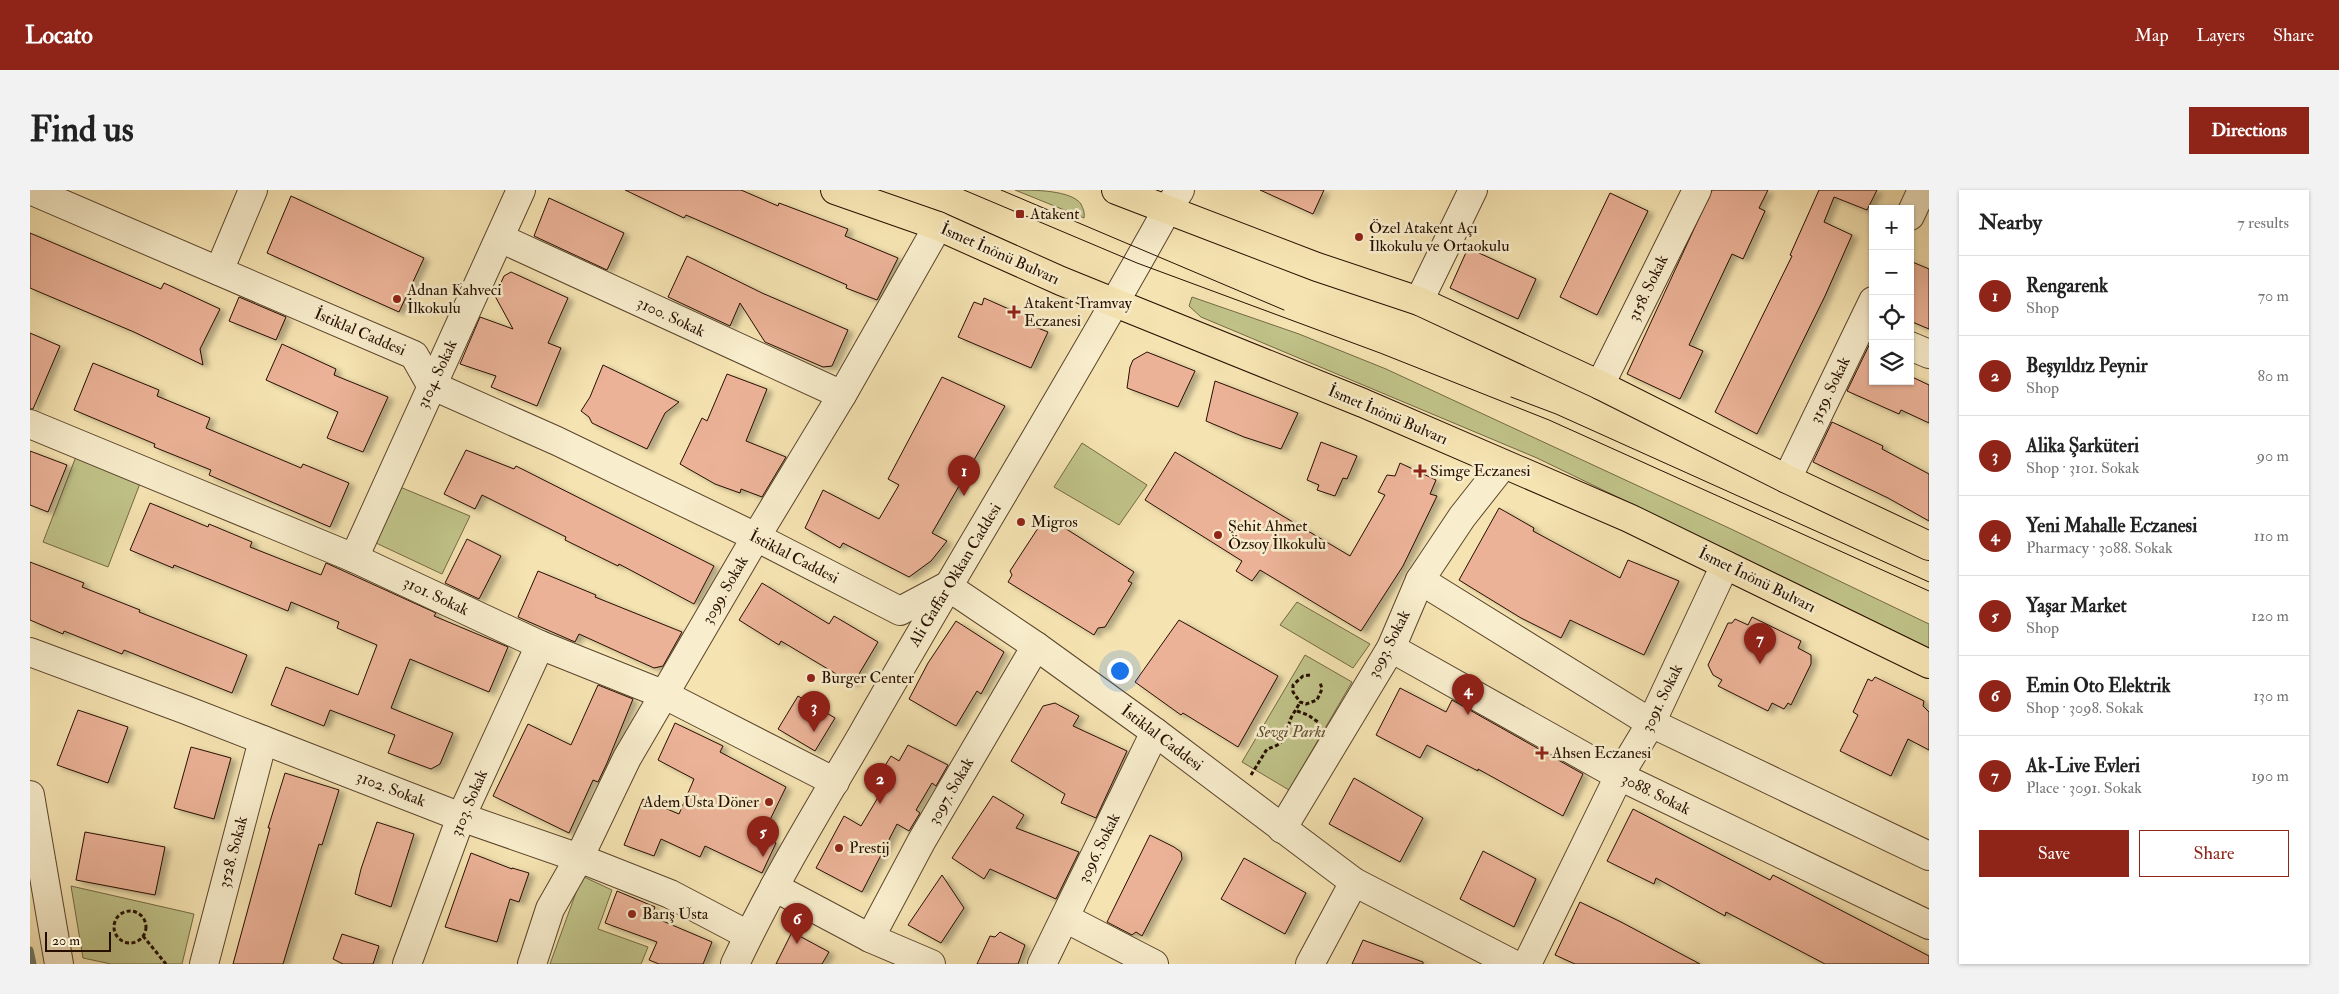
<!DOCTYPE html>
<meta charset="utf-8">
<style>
body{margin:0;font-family:"IM FELL Double Pica",serif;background:#f2f2f2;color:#222}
.controls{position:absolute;right:15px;top:15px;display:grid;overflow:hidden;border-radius:0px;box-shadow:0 1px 4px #0004}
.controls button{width:45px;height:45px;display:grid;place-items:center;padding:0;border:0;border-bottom:1px solid #e0e0e0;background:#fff;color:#222;font:25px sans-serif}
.scale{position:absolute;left:15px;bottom:12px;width:66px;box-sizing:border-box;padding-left:5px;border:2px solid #270f00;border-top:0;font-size:14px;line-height:18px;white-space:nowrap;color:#270f00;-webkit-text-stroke:4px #f8edcc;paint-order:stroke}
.you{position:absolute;left:1089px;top:480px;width:18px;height:18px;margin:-12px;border:4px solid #fff;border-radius:50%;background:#1a73e8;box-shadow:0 0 0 8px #1a73e833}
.badge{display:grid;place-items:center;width:32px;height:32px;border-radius:50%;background:#8f2418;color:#fff;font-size:16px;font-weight:700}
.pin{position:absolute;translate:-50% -41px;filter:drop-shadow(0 1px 2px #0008)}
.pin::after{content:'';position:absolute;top:26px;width:18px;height:15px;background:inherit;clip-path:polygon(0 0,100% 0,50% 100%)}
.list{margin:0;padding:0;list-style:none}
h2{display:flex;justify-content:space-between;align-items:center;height:65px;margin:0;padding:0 20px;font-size:21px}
h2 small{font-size:16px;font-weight:400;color:#767676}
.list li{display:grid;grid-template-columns:32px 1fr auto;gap:15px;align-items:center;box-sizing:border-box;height:80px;padding:0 20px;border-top:1px solid #e0e0e0}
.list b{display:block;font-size:19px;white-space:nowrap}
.list p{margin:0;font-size:16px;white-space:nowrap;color:#767676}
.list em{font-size:16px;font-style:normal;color:#767676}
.actions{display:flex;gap:10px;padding:15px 20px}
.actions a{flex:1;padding:11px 0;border:1px solid #8f2418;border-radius:0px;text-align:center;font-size:18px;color:#8f2418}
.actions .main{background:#8f2418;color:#fff}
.icon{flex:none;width:28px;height:28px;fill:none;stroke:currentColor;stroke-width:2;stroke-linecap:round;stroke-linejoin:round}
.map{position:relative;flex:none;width:1899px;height:774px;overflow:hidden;border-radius:0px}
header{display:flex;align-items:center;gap:30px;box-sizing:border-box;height:70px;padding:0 25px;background:#8f2418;color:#fff}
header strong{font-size:24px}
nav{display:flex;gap:28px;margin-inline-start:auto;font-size:18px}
.intro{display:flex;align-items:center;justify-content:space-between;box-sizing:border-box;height:120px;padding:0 30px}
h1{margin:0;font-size:35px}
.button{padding:12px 22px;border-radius:0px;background:#8f2418;color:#fff;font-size:18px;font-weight:700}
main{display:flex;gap:30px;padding:0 30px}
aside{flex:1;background:#fff;border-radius:0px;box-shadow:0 1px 4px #0004}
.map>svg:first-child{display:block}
</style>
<header>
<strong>Locato</strong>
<nav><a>Map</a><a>Layers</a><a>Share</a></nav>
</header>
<div class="intro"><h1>Find us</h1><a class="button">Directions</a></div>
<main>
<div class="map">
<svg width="1899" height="774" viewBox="0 0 1899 774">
<defs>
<filter id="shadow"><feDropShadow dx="5.5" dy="3" stdDeviation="2.5" flood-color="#0004"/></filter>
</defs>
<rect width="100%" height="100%" fill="#f5e3b1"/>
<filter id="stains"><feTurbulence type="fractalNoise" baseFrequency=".004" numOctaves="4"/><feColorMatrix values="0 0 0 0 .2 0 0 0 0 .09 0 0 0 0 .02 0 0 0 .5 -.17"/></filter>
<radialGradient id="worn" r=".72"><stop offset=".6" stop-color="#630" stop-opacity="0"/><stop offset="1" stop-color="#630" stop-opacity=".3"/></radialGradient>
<g fill="#c0c389" stroke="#746944">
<path d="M 985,0 C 1004,0 1041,0 1051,14 C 1053,19 1055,22 1054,28 Z"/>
<path d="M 1162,107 L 1269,144 L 1356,179 L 1701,339 L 1899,434 L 1899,458 L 1507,268 L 1171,127 L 1159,116 Z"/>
<path d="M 1052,253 L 1117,295 L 1089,335 L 1024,297 Z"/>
<path d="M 47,264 L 111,291 L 78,377 L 13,352 Z"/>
<path d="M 370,297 L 440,326 L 412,384 L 346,353 Z"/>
<path d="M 1267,412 L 1340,454 L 1323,478 L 1250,435 Z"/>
<path d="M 1275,465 L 1322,492 L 1259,600 L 1212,572 Z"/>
<path d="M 552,686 L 582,700 L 568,739 L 618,757 L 611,774 L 520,774 Z"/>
<path d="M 41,696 L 164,724 L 152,774 L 81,774 L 53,768 Z"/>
</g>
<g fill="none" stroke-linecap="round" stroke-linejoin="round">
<path stroke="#6d7866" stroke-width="7" d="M 0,760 L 3,774"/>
</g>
<g fill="#ebb297" stroke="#270f00" filter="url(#shadow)">
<path d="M 595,0 L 711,0 L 748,16 L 749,13 L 818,39 L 815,46 L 868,68 L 847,110 L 816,98 L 817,95 L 656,25 L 654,28 Z"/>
<path d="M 1230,0 L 1294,0 L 1283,24 Z"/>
<path d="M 1682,0 L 1738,0 L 1729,18 L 1735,21 L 1713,69 L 1702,64 L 1659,155 L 1673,161 L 1650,209 L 1597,184 Z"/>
<path d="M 1789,0 L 1847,0 L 1837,20 L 1804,7 L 1794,32 L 1822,45 L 1795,106 L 1727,244 L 1685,222 L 1762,66 L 1760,65 Z"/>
<path d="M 1580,3 L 1618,21 L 1567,125 L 1530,107 Z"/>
<path d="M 261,6 L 394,68 L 369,122 L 237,63 Z"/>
<path d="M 519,8 L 594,43 L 577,80 L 504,46 Z"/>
<path d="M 0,43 L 131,99 L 134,93 L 190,119 L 170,159 L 173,175 L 104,142 L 0,98 Z"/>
<path d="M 1438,58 L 1506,89 L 1488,129 L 1420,98 Z"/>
<path d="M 657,66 L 732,103 L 818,140 L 802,176 L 793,177 L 735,152 L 710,113 L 700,136 L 638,107 Z"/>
<path d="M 1880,71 L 1899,79 L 1899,139 L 1880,131 Z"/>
<path d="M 481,82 L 538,108 L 518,153 L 531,158 L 507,216 L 461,197 L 466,186 L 430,174 L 450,127 L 483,139 L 465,106 L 474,86 Z"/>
<path d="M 209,107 L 256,127 L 246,150 L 199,131 Z"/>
<path d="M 954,108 L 1008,132 L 1005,137 L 1018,142 L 1001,178 L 928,147 L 944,112 L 952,115 Z"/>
<path d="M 0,143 L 30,156 L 3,219 L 0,219 Z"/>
<path d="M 1843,147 L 1843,191 L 1880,191 L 1880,186 L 1899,195 L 1899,233 L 1871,220 L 1869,224 L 1817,201 Z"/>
<path d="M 252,154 L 306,179 L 304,185 L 358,207 L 333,262 L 297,248 L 308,222 L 236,190 Z"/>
<path d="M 1117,162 L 1165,181 L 1148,217 L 1097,198 L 1100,177 L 1103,170 Z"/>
<path d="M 63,173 L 129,200 L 127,206 L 180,228 L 176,238 L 271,278 L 273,274 L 319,293 L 300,337 L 179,285 L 181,280 L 124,257 L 125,254 L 44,220 Z"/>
<path d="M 573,175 L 649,212 L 635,223 L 617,259 L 562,233 L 559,227 L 551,221 L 560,207 Z"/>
<path d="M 697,184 L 737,199 L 716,251 L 756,267 L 732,307 L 711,299 L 710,303 L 685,294 L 650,274 L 672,228 L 677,231 Z"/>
<path d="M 912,187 L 975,216 L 902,343 L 917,351 L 901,371 L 879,387 L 813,353 L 810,358 L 775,338 L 793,300 L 849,329 L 869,295 L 858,289 Z"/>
<path d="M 1185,191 L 1268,223 L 1251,259 L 1214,247 L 1176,231 Z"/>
<path d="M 1802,232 L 1853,256 L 1852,259 L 1899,284 L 1899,331 L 1858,308 L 1783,272 Z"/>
<path d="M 1291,252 L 1327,266 L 1317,289 L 1313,288 L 1305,306 L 1287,300 L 1289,295 L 1277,290 Z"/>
<path d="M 436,260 L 484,279 L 486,276 L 684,376 L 664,414 L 589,374 L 588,376 L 535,350 L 536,347 L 452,305 L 445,319 L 414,304 Z"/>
<path d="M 0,261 L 37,275 L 18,322 L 0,315 Z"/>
<path d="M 1145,262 L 1320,366 L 1355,305 L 1348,302 L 1357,285 L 1365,286 L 1370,273 L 1406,290 L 1400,304 L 1407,306 L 1373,376 L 1331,441 L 1230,380 L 1222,391 L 1206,381 L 1212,371 L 1115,310 Z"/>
<path d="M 120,313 L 178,337 L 179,334 L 222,352 L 220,357 L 291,385 L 296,373 L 406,423 L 404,426 L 478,457 L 459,502 L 380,469 L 361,518 L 423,543 L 410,574 L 401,579 L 358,563 L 365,545 L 300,520 L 294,536 L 241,515 L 256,477 L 328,505 L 347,455 L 307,438 L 309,432 L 261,412 L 258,421 L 144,375 L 143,378 L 100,360 Z"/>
<path d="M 1469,318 L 1504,338 L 1503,341 L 1590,388 L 1598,370 L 1649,391 L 1614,465 L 1540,430 L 1531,448 L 1491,428 L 1429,390 Z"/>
<path d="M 1019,328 L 1104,382 L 1098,391 L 1102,393 L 1075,437 L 1068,438 L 1064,445 L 978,392 L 982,385 L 980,381 L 1010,335 L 1015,336 Z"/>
<path d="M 437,349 L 471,366 L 449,409 L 415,393 Z"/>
<path d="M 0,372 L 54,393 L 52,397 L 110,420 L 109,422 L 217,465 L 202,503 L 94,460 L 92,464 L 34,441 L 33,444 L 0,430 Z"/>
<path d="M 508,381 L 566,405 L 565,407 L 652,442 L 633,476 L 624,478 L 549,444 L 545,452 L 488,427 Z"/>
<path d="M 732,393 L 799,434 L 804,426 L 848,452 L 823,494 L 751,451 L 749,455 L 709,430 Z"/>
<path d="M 1722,427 L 1771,451 L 1768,458 L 1781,465 L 1781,474 L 1761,515 L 1758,513 L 1754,519 L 1742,513 L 1738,521 L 1688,496 L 1692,490 L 1683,485 L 1678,475 L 1698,433 L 1702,433 L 1705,429 L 1718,435 Z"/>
<path d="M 1149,430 L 1248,486 L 1208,557 L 1153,523 L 1151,525 L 1105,492 Z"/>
<path d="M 926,431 L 974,462 L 951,504 L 947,501 L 926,536 L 879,509 L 898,473 Z"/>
<path d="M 1845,487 L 1894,511 L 1893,516 L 1899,522 L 1899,560 L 1878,549 L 1861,586 L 1810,561 L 1828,525 L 1823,522 L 1838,489 L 1842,491 Z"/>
<path d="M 568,495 L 603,509 L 577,573 L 568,592 L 563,590 L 539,643 L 463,606 L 498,534 L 541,555 Z"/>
<path d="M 1370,498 L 1416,522 L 1422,510 L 1553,584 L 1533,626 L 1448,579 L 1448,581 L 1397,555 L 1390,568 L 1346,545 Z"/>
<path d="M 768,506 L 805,528 L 785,561 L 748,539 Z"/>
<path d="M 1025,513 L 1049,526 L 1043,536 L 1097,561 L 1066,628 L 1031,613 L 1035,604 L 981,571 L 1013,516 Z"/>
<path d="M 48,520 L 98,537 L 78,593 L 27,575 Z"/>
<path d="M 645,533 L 693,556 L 690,562 L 756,597 L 732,646 L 746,653 L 732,683 L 675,656 L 670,667 L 631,649 L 624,666 L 594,655 L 613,609 L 649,624 L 664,589 L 628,570 Z"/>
<path d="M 878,555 L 918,575 L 906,596 L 902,593 L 886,620 L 890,623 L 879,641 L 867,634 L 832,702 L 786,678 L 814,626 L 831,636 L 850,604 L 841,598 L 861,566 L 869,571 Z"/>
<path d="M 161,557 L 201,568 L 184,629 L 144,618 Z"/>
<path d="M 255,583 L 309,600 L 292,655 L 289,654 L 253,774 L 203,774 L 240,638 L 238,638 Z"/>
<path d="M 1324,588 L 1393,628 L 1370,672 L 1299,634 Z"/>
<path d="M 963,606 L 994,625 L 986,638 L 1049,662 L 1026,709 L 960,679 L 954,689 L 922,668 Z"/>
<path d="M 1603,619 L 1740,690 L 1743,685 L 1899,766 L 1899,774 L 1795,774 L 1696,722 L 1695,726 L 1626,688 L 1624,694 L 1577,671 Z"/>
<path d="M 347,632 L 384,644 L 361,717 L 325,704 L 331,679 Z"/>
<path d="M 55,642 L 135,657 L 125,705 L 46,690 Z"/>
<path d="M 1120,645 L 1144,657 L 1151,662 L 1152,669 L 1112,746 L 1106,742 L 1102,745 L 1077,732 Z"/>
<path d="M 1453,661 L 1506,689 L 1484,737 L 1430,709 Z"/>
<path d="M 441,663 L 482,679 L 482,678 L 499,683 L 489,712 L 480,709 L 467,752 L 415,737 Z"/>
<path d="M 1214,668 L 1276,703 L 1255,744 L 1191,709 Z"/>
<path d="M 912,685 L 934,718 L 911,753 L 878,735 Z"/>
<path d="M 587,701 L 625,717 L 621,726 L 682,752 L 673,774 L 629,774 L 619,770 L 627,752 L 575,733 Z"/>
<path d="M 1550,712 L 1591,732 L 1670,774 L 1545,774 L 1525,765 Z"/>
<path d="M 762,742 L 799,762 L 792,774 L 746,774 Z"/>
<path d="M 970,742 L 995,755 L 988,774 L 947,774 L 960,746 L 965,747 Z"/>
<path d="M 312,744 L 349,756 L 343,774 L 313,774 L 303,769 Z"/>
<path d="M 1333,750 L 1393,772 L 1393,774 L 1322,774 Z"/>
</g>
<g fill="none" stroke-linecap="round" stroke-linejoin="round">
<defs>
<g id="minor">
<path d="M 0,0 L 384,165 L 401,195 L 527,251 L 726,347 L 870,421 L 917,396 L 1006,456 L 1125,542 L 1324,692 L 1483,774"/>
<path d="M 1880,26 L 1892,0"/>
<path d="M 470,48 L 812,205"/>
<path d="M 189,81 L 223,0"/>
<path d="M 1389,111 L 1443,0"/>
<path d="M 1880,156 L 1899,164"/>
<path d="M 1570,195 L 1667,0"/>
<path d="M 0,234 L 324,368 L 510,455 L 635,505 L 805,592"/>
<path d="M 1757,289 L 1843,111"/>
<path d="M 324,368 L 491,0"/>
<path d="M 1390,390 L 1621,533 L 1899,666"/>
<path d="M 1361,458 L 1589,586 L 1899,735"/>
<path d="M 0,462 L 156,520 L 431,627 L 549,668 L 640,704 L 718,745"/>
<path d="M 0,605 L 29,774"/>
<path d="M 1252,639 L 1361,458 L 1390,390 L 1432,327 L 1473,275"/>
<path d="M 744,697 L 840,748 L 901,774"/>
<path d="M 1035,728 L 1124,774"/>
<path d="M 840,748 L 891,652 L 1006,456"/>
<path d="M 174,774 L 233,550"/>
<path d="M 377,774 L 431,627 L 510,455"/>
<path d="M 502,774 L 520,719 L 549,668 L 597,568 L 726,347 L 812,205 L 908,36"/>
<path d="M 705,774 C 742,695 788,620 832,545 C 932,369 1039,197 1137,20 L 1150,0"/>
<path d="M 1012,774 L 1125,542"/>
<path d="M 1280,774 L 1324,692"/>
<path d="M 1497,774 L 1589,586 L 1621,533 L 1695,375"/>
</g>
<g id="major">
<path d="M 805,0 L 908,36 L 1031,91 L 1333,213 L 1599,328 L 1899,474"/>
<path d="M 1086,0 L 1287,77 L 1389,111 L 1570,195 L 1757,289 L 1899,356"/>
</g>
</defs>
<use href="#minor" stroke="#5a442c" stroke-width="30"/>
<use href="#major" stroke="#270f00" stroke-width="30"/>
<g stroke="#270f00" stroke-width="3" stroke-dasharray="4 2.5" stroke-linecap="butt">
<path d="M 1280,485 L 1273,486 L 1263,495 L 1263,502 L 1270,512 L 1276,514 L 1287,510 L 1292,499 L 1290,492"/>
<path d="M 1267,521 L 1278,525 L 1288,532"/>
<path d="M 1221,585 L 1237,559 C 1253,554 1256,550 1259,534 C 1260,527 1267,519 1270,512"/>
<circle cx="100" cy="737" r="16"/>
<path d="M 113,746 L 136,774"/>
</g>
<use href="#minor" stroke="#f8edcc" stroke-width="28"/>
<use href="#major" stroke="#f5e3b1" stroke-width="28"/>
<g stroke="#270f00" stroke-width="1">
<path d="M 934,0 L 1107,73 L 1350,163 L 1519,230 L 1899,401"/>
<path d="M 971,0 L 1254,120"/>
<path d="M 1481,207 L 1526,224 L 1899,392"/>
</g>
</g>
<g fill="#8f2418" stroke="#f8edcc" stroke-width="2">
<rect x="985" y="19" width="10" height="10" rx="2.5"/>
<circle cx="1329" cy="47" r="5"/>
<circle cx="367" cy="109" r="5"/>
<path d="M981.5 114.5h5v5h5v5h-5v5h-5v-5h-5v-5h5z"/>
<path d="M1387.5 273.5h5v5h5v5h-5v5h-5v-5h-5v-5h5z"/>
<circle cx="991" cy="332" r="5"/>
<circle cx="1188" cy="345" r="5"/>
<circle cx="781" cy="488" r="5"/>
<path d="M1509.5 555.5h5v5h5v5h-5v5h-5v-5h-5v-5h5z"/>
<circle cx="739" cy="612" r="5"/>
<circle cx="809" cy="658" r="5"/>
<circle cx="602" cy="724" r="5"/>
</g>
<g text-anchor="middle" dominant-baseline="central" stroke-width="5" stroke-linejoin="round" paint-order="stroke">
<g font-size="16" fill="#270f00" stroke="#f8edcc" text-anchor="start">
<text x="1000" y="24">Atakent</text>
<text x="1339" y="38">Özel Atakent Açı<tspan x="1339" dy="18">İlkokulu ve Ortaokulu</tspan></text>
<text x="377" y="100">Adnan Kahveci<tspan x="377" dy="18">İlkokulu</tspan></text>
<text x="994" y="113">Atakent Tramvay<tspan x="994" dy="18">Eczanesi</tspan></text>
<text x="1400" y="281">Simge Eczanesi</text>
<text x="1001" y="332">Migros</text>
<text x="1198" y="336">Şehit Ahmet<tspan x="1198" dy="18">Özsoy İlkokulu</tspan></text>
<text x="791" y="488">Burger Center</text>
<text x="1522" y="563">Ahsen Eczanesi</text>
<text x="729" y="612" text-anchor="end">Adem Usta Döner</text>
<text x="819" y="658">Prestij</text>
<text x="612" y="724">Barış Usta</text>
</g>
<g font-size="16" fill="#270f00" stroke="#f8edcc">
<text transform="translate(970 64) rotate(24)">İsmet İnönü Bulvarı</text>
<text transform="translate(1618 98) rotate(-64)">3158. Sokak</text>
<text transform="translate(641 127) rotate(25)">3100. Sokak</text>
<text transform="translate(330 142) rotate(23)">İstiklal Caddesi</text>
<text transform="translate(407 184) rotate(-65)">3104. Sokak</text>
<text transform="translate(1800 200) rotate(-64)">3159. Sokak</text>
<text transform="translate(1358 225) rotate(23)">İsmet İnönü Bulvarı</text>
<text transform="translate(764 367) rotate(27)">İstiklal Caddesi</text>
<text transform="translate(925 385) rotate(-59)">Ali Gaffar Okkan Caddesi</text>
<text transform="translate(1727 390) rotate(26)">İsmet İnönü Bulvarı</text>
<text transform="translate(695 400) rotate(-60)">3099. Sokak</text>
<text transform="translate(406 406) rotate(25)">3101. Sokak</text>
<text transform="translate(1359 454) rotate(-63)">3093. Sokak</text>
<text transform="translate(1632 508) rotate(-64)">3091. Sokak</text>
<text transform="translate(1132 548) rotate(37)">İstiklal Caddesi</text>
<text transform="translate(361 599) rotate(21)">3102. Sokak</text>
<text transform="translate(921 601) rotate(-60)">3097. Sokak</text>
<text transform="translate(1626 604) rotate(26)">3088. Sokak</text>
<text transform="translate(439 613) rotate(-67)">3103. Sokak</text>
<text transform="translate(1069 658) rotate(-64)">3096. Sokak</text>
<text transform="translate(203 662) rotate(-75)">3528. Sokak</text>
</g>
<g font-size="16" font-style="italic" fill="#5d4e30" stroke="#f8edcc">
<text x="1261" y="542">Sevgi Parkı</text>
</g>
</g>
<rect width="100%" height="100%" filter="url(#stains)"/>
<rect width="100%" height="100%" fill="url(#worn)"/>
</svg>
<div class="controls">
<button>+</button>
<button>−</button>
<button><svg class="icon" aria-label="locate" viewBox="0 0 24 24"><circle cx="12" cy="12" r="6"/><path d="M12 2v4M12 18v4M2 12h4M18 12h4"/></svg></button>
<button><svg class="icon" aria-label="layers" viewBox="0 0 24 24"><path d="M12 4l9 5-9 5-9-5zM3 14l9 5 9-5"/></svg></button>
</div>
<div class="scale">20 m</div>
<div class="you"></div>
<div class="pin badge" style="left:934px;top:306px">1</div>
<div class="pin badge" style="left:850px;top:614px">2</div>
<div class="pin badge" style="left:784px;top:542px">3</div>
<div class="pin badge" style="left:1438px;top:525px">4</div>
<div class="pin badge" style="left:733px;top:667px">5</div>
<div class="pin badge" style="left:767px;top:754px">6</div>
<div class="pin badge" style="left:1730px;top:474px">7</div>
</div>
<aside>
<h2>Nearby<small>7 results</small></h2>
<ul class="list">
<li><span class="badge">1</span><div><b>Rengarenk</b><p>Shop</p></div><em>70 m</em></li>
<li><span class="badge">2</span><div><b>Beşyıldız Peynir</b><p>Shop</p></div><em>80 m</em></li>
<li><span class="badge">3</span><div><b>Alika Şarküteri</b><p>Shop · 3101. Sokak</p></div><em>90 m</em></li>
<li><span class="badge">4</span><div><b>Yeni Mahalle Eczanesi</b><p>Pharmacy · 3088. Sokak</p></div><em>110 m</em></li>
<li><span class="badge">5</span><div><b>Yaşar Market</b><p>Shop</p></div><em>120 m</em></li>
<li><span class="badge">6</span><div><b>Emin Oto Elektrik</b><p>Shop · 3098. Sokak</p></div><em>130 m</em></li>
<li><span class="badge">7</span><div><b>Ak-Live Evleri</b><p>Place · 3091. Sokak</p></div><em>190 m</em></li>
</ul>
<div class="actions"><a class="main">Save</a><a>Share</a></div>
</aside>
</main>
